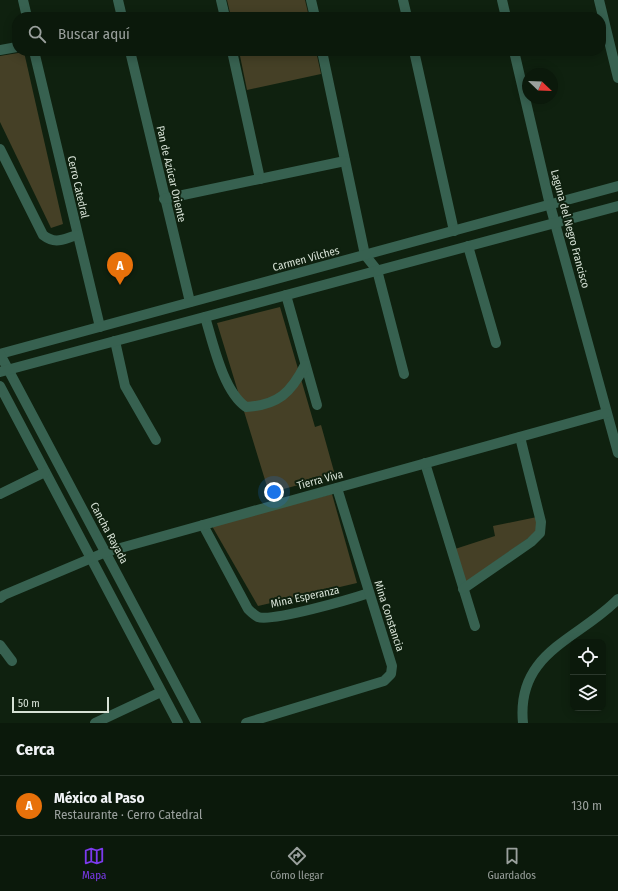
<!DOCTYPE html>
<html lang="es">
<meta charset="utf-8">
<style>
body{margin:0;font-family:"Fira Sans Condensed",sans-serif;background:#192619;color:#f1f3f6}
.controls{position:absolute;right:12px;bottom:12px;display:grid;overflow:hidden;border-radius:8px;box-shadow:0 2px 10px #0003}
.controls button{width:36px;height:36px;display:grid;place-items:center;padding:0;border:0;border-bottom:1px solid #2b382c;background:#0b190b;color:#f1f3f6;font:20px sans-serif}
.compass{position:absolute;left:522px;top:68px;width:36px;height:36px;border-radius:50%;background:#0b190b;box-shadow:0 2px 10px #0003;rotate:113deg}
.scale{position:absolute;left:12px;bottom:10px;width:97px;box-sizing:border-box;padding-left:4px;border:2px solid #d6e1d5;border-top:0;font-size:11px;line-height:14px;white-space:nowrap;color:#d6e1d5;-webkit-text-stroke:3px #0f210f;paint-order:stroke}
.you{position:absolute;left:274px;top:492px;width:14px;height:14px;margin:-10px;border:3px solid #fff;border-radius:50%;background:#1a73e8;box-shadow:0 0 0 6px #1a73e833}
.badge{display:grid;place-items:center;width:26px;height:26px;border-radius:50%;background:#7c3aed;color:#fff;font-size:13px;font-weight:700}
.pin{position:absolute;translate:-50% -33px;filter:drop-shadow(0 1px 2px #0008)}
.pin::after{content:'';position:absolute;top:21px;width:14px;height:12px;background:inherit;clip-path:polygon(0 0,100% 0,50% 100%)}
.list{margin:0;padding:0;list-style:none}
h2{display:flex;justify-content:space-between;align-items:center;height:52px;margin:0;padding:0 16px;font-size:17px}
h2 small{font-size:13px;font-weight:400;color:#9aa09d}
.list li{display:grid;grid-template-columns:26px 1fr auto;gap:12px;align-items:center;box-sizing:border-box;height:60px;padding:0 16px;border-top:1px solid #2b382c}
.list b{display:block;font-size:15px;white-space:nowrap}
.list p{margin:0;font-size:13px;white-space:nowrap;color:#9aa09d}
.list em{font-size:13px;font-style:normal;color:#9aa09d}
.icon{flex:none;width:22px;height:22px;fill:none;stroke:currentColor;stroke-width:2;stroke-linecap:round;stroke-linejoin:round}
.map{position:relative;flex:none;width:618px;height:723px;overflow:hidden}
.search{position:absolute;background:#0b190b;box-shadow:0 2px 10px #0003;left:12px;right:12px;top:12px;height:44px;display:flex;align-items:center;gap:10px;box-sizing:border-box;padding:0 14px;border-radius:16px;color:#9aa09d;font-size:15px}
.sheet{height:112px;background:#0b190b}
nav{display:flex;justify-content:space-around;align-items:center;box-sizing:border-box;height:56px;border-top:1px solid #2b382c;background:#0b190b;font-size:11px;color:#9aa09d}
nav a{display:grid;justify-items:center;gap:2px}
nav .on{color:#7c3aed}
.map>svg:first-child{display:block}
</style>
<div class="map">
<svg width="618" height="723" viewBox="0 0 618 723">
<rect width="100%" height="100%" fill="#0f210f"/>
<g fill="#454026">
<path d="M 227,0 L 305,0 L 309,17 L 231,17 Z"/>
<path d="M 239,51 L 316,51 L 321,74 L 247,90 Z"/>
<path d="M 24,52 L 63,224 L 51,228 L 0,122 L 0,56 Z"/>
<path d="M 280,307 L 315,427 L 321,425 L 335,475 L 269,493 L 217,323 Z"/>
<path d="M 332,494 L 357,583 L 258,606 L 212,526 Z"/>
<path d="M 537,517 L 537,532 L 462,585 L 455,549 L 495,536 L 493,526 Z"/>
</g>
<g fill="none" stroke-linecap="round" stroke-linejoin="round">
<g stroke="#376150" stroke-width="10">
<path d="M 23,0 L 27,17"/>
<path d="M 118,0 L 122,17"/>
<path d="M 221,0 L 225,17"/>
<path d="M 311,0 L 315,17"/>
<path d="M 403,0 L 407,17"/>
<path d="M 502,0 L 506,17"/>
<path d="M 599,0 L 618,78"/>
<path d="M 0,50 L 17,47"/>
<path d="M 34,51 L 100,327"/>
<path d="M 130,51 L 190,302"/>
<path d="M 232,51 L 260,179"/>
<path d="M 322,51 L 365,255 L 377,270 L 404,374"/>
<path d="M 414,51 L 454,231"/>
<path d="M 514,51 L 550,205 L 618,453"/>
<path d="M 0,149 L 43,235 C 56,245 63,239 77,235"/>
<path d="M 164,199 L 345,161"/>
<path d="M 468,246 L 496,343"/>
<path d="M 286,295 L 317,405"/>
<path d="M 205,317 C 213,343 223,391 246,407 C 278,405 291,393 305,365"/>
<path d="M 115,341 L 125,386 L 156,440"/>
<path d="M 0,354 L 618,186"/>
<path d="M 0,354 L 196,723"/>
<path d="M 0,372 L 618,206"/>
<path d="M 0,386 L 178,723"/>
<path d="M 425,463 L 475,626"/>
<path d="M 0,494 L 45,472"/>
<path d="M 203,525 L 248,609 C 250,611 254,615 258,617 C 272,622 351,599 369,593"/>
<path d="M 463,589 L 531,542 L 540,533 L 541,522 L 520,437"/>
<path d="M 0,598 L 4,595 L 106,552 L 606,413"/>
<path d="M 0,645 L 12,661"/>
<path d="M 95,723 L 161,692"/>
<path d="M 246,723 L 384,681 L 391,674 L 392,666 L 337,488"/>
<path d="M 523,723 C 516,652 578,640 618,599"/>
</g>
</g>
<g text-anchor="middle" dominant-baseline="central" stroke-width="4" stroke-linejoin="round" paint-order="stroke">
<g font-size="11" fill="#d6e1d5" stroke="#0f210f">
<text transform="translate(171 174) rotate(77)">Pan de Azúcar Oriente</text>
<text transform="translate(78 187) rotate(77)">Cerro Catedral</text>
<text transform="translate(570 229) rotate(75)">Laguna del Negro Francisco</text>
<text transform="translate(306 259) rotate(-15)">Carmen Vilches</text>
<text transform="translate(320 480) rotate(-15)">Tierra Viva</text>
<text transform="translate(109 533) rotate(62)">Cancha Rayada</text>
<text transform="translate(305 597) rotate(-12)">Mina Esperanza</text>
<text transform="translate(389 616) rotate(72)">Mina Constancia</text>
</g>
</g>
</svg>
<div class="controls">
<button><svg class="icon" aria-label="locate" viewBox="0 0 24 24"><circle cx="12" cy="12" r="6"/><path d="M12 2v4M12 18v4M2 12h4M18 12h4"/></svg></button>
<button><svg class="icon" aria-label="layers" viewBox="0 0 24 24"><path d="M12 4l9 5-9 5-9-5zM3 14l9 5 9-5"/></svg></button>
</div>
<svg class="compass" viewBox="-18 -18 36 36"><path d="M0-13l5 13h-10z" fill="#e53935"/><path d="M0 13l5-13h-10z" fill="#9aa09d"/></svg>
<div class="scale">50 m</div>
<div class="you"></div>
<div class="pin badge" style="left:120px;top:285px;background:#e8710a">A</div>
<div class="search"><svg class="icon" aria-label="search" viewBox="0 0 24 24"><circle cx="10" cy="10" r="6"/><path d="M15 15l6 6"/></svg>Buscar aquí</div>
</div>
<section class="sheet">
<h2>Cerca<small></small></h2>
<ul class="list">
<li><span class="badge" style="background:#e8710a">A</span><div><b>México al Paso</b><p>Restaurante · Cerro Catedral</p></div><em>130 m</em></li>
</ul>
</section>
<nav>
<a class="on"><svg class="icon" aria-label="map" viewBox="0 0 24 24"><path d="M3 6l6-2 6 2 6-2v14l-6 2-6-2-6 2zM9 4v14M15 6v14"/></svg>Mapa</a>
<a><svg class="icon" aria-label="directions" viewBox="0 0 24 24"><path d="M12 3l9 9-9 9-9-9zM9 14v-3h6M13 9l2 2-2 2"/></svg>Cómo llegar</a>
<a><svg class="icon" aria-label="saved" viewBox="0 0 24 24"><path d="M7 4h10v16l-5-4-5 4z"/></svg>Guardados</a>
</nav>
